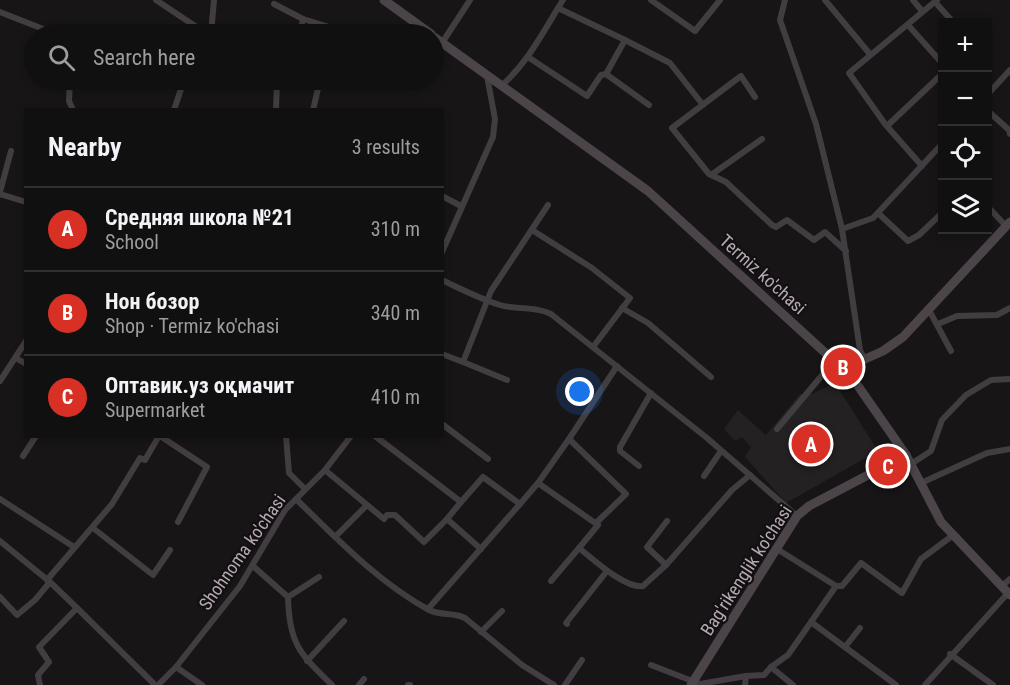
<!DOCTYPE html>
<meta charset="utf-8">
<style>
body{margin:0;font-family:"Roboto Condensed",sans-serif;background:#1a1919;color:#f1f3f6}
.controls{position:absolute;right:18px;top:18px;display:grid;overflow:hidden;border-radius:0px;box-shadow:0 3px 9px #0003}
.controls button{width:54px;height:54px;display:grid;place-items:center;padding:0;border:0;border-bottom:2px solid #303030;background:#111010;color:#f1f3f6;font:30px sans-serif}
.you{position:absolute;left:580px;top:392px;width:21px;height:21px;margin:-15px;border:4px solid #fff;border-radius:50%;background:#1a73e8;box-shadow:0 0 0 9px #1a73e833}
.badge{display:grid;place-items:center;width:39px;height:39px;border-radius:50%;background:#d93025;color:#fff;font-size:20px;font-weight:700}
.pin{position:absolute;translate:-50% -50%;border:3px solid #fff;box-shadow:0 2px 6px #0006}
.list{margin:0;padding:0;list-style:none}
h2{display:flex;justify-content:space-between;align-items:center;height:78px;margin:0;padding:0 24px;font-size:26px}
h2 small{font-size:20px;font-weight:400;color:#9c9d9f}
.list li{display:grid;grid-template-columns:39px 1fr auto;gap:18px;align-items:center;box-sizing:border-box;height:84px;padding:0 24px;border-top:2px solid #303030}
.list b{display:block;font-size:22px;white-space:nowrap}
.list p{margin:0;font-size:20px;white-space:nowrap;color:#9c9d9f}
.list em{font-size:20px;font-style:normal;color:#9c9d9f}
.icon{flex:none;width:33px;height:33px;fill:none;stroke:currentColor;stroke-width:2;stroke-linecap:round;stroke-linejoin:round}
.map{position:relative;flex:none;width:1010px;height:685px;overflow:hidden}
.search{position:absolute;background:#111010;box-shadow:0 3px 9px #0003;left:24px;top:24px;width:420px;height:66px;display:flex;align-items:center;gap:15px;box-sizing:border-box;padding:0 21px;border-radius:33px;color:#9c9d9f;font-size:22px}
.panel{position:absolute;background:#111010;box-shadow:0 3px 9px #0003;left:24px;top:108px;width:420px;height:330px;border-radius:0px}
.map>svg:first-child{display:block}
</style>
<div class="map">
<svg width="1010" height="685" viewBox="0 0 1010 685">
<rect width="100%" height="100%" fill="#171516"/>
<path fill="#232122" d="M 835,383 L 878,451 L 786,503 L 745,457 L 751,447 L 742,437 L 735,441 L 724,429 L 738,410 L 766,435 L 800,394 L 812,394 Z"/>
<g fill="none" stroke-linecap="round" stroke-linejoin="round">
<g stroke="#423d41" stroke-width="6">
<path d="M 156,0 L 207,34"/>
<path d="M 651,0 L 695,31 L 720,0"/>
<path d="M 785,0 L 780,20 L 816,124 L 842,229 L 860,350 L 865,360"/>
<path d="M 825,0 L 869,53"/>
<path d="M 913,0 L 922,11"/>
<path d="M 935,2 L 953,22"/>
<path d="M 274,4 L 303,19 L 300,34"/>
<path d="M 558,8 L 625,40 L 606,74 L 649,105"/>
<path d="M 0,12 L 56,34"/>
<path d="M 303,19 L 326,26 L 340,34"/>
<path d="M 908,25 L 942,63"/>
<path d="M 211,34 L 214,0"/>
<path d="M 625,40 L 670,63 L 703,105"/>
<path d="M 442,43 L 470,0"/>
<path d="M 528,57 L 587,96 L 601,75 L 606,74"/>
<path d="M 70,80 L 69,101 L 73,110"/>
<path d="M 326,80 L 333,82"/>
<path d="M 501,86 C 528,63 544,30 563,0"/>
<path d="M 988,94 L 1010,70"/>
<path d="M 755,97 L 741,76 L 672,128 L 709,174 L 726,182 L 772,225 L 776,227 L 787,220 L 814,240 L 825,232 L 846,251"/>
<path d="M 174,110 L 184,80"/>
<path d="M 276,110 L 277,80"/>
<path d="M 313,110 L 320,80"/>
<path d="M 988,111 L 1009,130 L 1010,134"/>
<path d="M 887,126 L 942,74"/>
<path d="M 922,166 L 885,124 L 849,73 L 937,0"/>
<path d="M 711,175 L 762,139"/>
<path d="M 0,192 L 11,151"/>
<path d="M 0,194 L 26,202"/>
<path d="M 442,196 L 461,206"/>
<path d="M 988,207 L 1006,226"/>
<path d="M 878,213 L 908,241 L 919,235 L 942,213"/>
<path d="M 842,229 L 873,218 L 942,144"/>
<path d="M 532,230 L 592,268 L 630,298 L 593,347"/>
<path d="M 442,252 L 493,137 L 495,119 L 487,76"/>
<path d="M 442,280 C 461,289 480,299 500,305 C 517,310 535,306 551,314 L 707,438 L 797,516"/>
<path d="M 622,308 L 648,323 L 711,377"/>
<path d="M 929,310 L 951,351"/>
<path d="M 938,324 L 957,316 L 997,315 L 1010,308"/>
<path d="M 442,354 L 463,362"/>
<path d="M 16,358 L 26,364"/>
<path d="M 507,380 L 463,362 L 491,291 L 548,205"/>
<path d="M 0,381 L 26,341"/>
<path d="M 442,424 L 488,459"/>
<path d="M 777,429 L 834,361"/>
<path d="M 160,436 L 207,467 L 178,522"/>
<path d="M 286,436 L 289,473 L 305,489"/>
<path d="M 375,436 L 461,502 L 483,477 L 520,504 L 538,483"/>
<path d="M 569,439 L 538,483 L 598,525 L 579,548 C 593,559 625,589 643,586 L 666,565 L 647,547 L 667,521"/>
<path d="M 23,456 L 36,436"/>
<path d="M 911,464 L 931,451 L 942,420 L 966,395 L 991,380 L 1010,379"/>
<path d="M 639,466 L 620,451 L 620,447 L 651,393"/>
<path d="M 325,470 L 384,519 L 387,515 L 395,515 L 424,542 L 447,519"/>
<path d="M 704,476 L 721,451"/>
<path d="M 921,483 L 987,453 L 1010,449"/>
<path d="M 0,499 L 74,547"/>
<path d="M 296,499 C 336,538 379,583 429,610 C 441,616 453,612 465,618 L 522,665 L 554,685"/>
<path d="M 461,502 L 447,519 L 481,549"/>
<path d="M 596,523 L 626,494 L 569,439 L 617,366"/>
<path d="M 93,528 L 153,575 L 170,550"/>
<path d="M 335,537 L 367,505"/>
<path d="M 0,541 L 50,582"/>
<path d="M 777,549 L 836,586 L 811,622"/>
<path d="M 666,565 L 732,490 L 750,475"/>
<path d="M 253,566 L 288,597 C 289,644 300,654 332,685"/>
<path d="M 47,580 L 112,504 L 140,458 L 145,460 L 159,436"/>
<path d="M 551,581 L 579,548"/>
<path d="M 836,586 L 842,586 L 861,563 L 902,593 L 921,559 L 952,536"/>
<path d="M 1002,586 L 1010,579"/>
<path d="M 0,597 L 17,615 L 35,600 L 50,582 L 77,608"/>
<path d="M 288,597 L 319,577"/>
<path d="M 428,609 L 520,504"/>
<path d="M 567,624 L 566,623 L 607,571"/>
<path d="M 481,632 L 502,611"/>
<path d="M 845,647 L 860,628"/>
<path d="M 950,654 L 993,685"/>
<path d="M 307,661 L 344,621"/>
<path d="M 651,665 L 700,684 L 746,676 L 745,685"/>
<path d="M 176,667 L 202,685"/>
<path d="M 771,667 L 788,655 L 811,622 L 896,685"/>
<path d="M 746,676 L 764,675 L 771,667 L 793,685"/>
<path d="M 40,685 L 38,675 L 49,662 L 39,647 L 77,608 L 155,685"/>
<path d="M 158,685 L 176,667 L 240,586 L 285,510 L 325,470 L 351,436"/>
<path d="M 359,685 L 364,679"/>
<path d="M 408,685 L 410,685"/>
<path d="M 565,685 L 582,660"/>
<path d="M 925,685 L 1008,593"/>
</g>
<g stroke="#4b454a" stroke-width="9">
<path d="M 384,0 L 431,34"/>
<path d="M 434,37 L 648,191 L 843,369 L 856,383 L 906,455 L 941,522 L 1010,595"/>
<path d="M 843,369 L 883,351 L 903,337 L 1010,222"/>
<path d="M 691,685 L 797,516 L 809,506 L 906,455"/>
</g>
</g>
<g text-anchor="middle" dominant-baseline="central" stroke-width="4.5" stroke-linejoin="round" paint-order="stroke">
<g font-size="18" fill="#b5a8b3" stroke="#121011">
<text transform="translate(763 274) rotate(42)">Termiz ko'chasi</text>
<text transform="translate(242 552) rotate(-55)">Shohnoma ko'chasi</text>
<text transform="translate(746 570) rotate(-57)">Bag'rikenglik ko'chasi</text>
</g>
</g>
</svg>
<div class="controls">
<button>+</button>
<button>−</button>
<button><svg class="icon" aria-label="locate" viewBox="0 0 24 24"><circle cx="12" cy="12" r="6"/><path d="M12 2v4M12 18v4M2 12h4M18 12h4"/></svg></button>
<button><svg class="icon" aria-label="layers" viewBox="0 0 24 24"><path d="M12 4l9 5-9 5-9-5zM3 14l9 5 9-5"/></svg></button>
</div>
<div class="you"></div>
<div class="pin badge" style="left:811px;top:444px">A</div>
<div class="pin badge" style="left:843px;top:367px">B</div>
<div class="pin badge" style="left:888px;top:466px">C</div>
<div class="search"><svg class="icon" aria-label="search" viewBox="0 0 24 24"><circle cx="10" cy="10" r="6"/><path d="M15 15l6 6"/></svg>Search here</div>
<section class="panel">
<h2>Nearby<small>3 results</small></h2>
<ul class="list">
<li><span class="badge">A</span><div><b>Средняя школа №21</b><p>School</p></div><em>310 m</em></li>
<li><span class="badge">B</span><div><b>Нон бозор</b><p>Shop · Termiz ko'chasi</p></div><em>340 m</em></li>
<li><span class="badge">C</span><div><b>Оптавик.уз оқмачит</b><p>Supermarket</p></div><em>410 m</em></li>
</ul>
</section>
</div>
